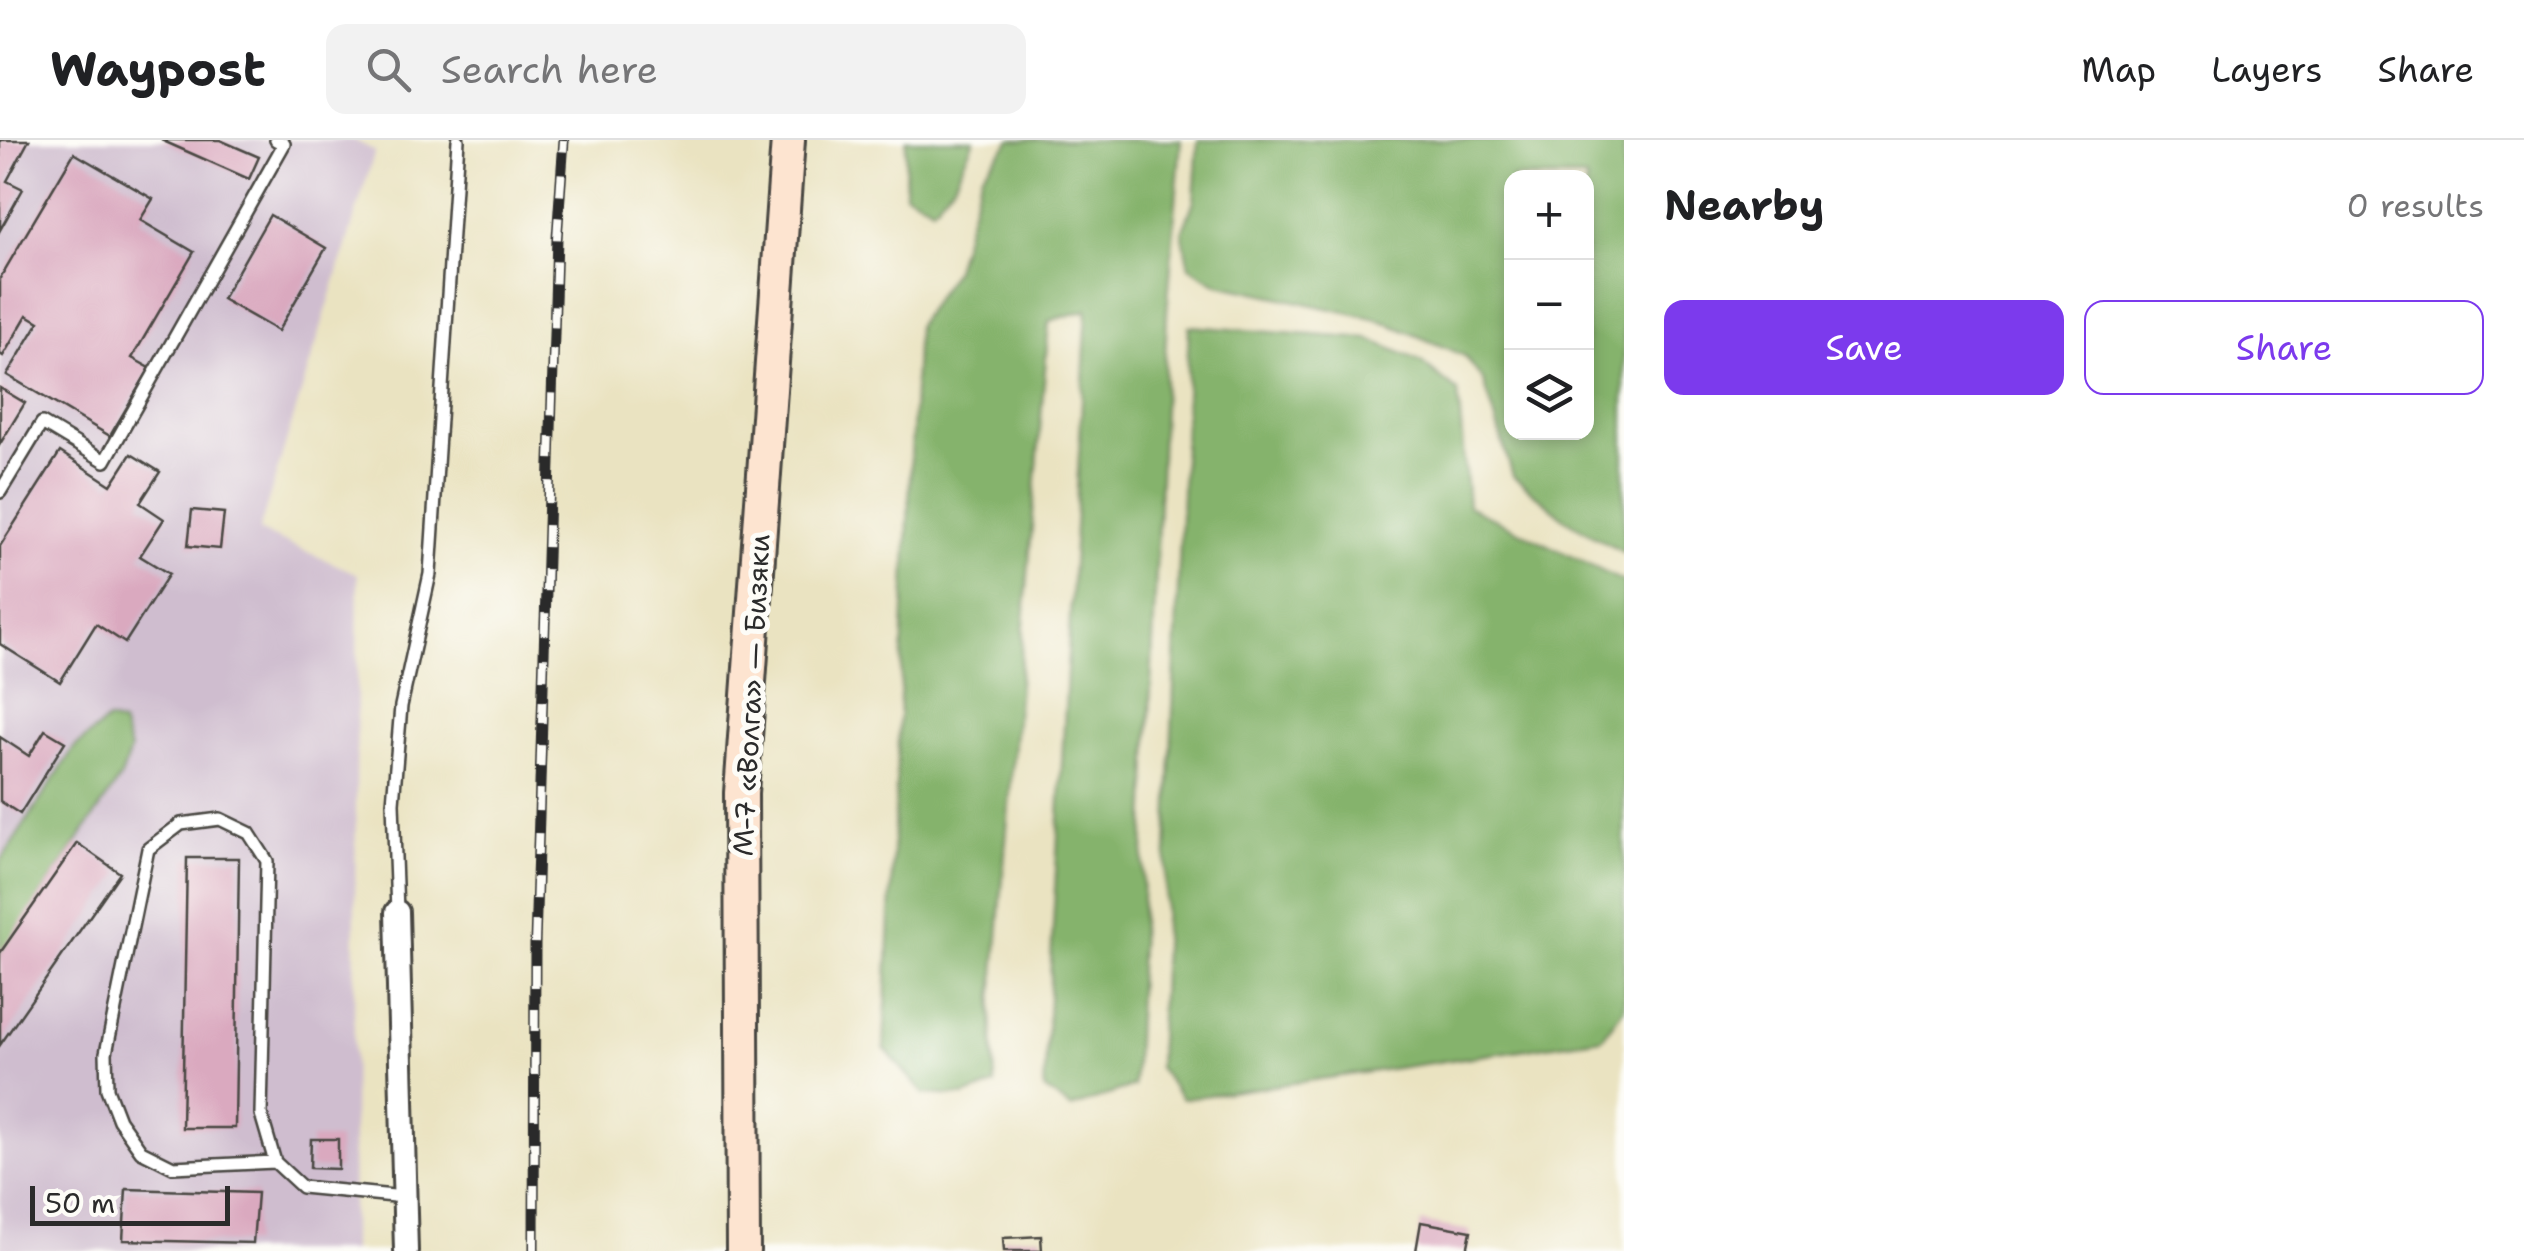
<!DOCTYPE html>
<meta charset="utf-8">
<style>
body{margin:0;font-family:"Shantell Sans",sans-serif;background:#f2f2f2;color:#202124}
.controls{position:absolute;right:30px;top:30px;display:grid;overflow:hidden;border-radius:20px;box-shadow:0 5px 15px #0003}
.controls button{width:90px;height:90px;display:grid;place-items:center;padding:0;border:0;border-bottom:2px solid #e0e0e0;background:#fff;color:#202124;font:50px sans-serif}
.scale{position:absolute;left:30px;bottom:25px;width:200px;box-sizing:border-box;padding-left:10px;border:5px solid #2b2b2b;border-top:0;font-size:28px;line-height:35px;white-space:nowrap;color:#2b2b2b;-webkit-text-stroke:8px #fdfcf7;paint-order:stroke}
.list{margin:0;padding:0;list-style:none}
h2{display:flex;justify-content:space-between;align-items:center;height:130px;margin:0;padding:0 40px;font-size:42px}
h2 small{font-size:32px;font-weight:400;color:#757577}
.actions{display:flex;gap:20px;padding:30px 40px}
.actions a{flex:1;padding:22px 0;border:2px solid #7c3aed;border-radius:20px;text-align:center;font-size:35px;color:#7c3aed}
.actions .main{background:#7c3aed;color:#fff}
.icon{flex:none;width:55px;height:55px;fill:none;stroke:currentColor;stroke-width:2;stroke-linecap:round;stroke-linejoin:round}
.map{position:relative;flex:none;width:1624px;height:1111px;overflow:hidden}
header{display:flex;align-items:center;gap:60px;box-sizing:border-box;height:140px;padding:0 50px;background:#fff;border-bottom:2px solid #e0e0e0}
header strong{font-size:48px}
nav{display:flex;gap:55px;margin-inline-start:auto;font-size:35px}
.search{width:700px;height:90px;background:#f2f2f2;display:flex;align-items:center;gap:25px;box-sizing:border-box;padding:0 35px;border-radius:20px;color:#757577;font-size:38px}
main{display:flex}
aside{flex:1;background:#fff}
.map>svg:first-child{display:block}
</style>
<header>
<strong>Waypost</strong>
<div class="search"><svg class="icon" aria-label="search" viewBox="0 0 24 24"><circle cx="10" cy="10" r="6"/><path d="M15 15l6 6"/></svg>Search here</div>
<nav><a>Map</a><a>Layers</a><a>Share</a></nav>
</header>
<main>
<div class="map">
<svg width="1624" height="1111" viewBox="0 0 1624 1111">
<rect width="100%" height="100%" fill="#fdfcf7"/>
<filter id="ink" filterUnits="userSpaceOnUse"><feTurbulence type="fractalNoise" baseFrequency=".01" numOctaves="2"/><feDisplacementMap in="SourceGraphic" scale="20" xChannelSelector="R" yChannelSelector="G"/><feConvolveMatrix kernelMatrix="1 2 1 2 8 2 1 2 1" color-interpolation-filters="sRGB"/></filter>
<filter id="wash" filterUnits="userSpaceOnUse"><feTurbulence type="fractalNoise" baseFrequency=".0048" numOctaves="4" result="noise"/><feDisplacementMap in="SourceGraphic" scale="40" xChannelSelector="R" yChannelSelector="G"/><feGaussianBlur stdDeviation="2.25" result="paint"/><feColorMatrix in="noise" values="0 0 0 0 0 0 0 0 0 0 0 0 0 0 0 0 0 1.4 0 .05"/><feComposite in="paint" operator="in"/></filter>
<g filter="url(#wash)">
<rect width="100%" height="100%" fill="#eae3c1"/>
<path fill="#cfbdcf" d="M 0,0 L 354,0 L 375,11 L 259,391 L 358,434 L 352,1111 L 0,1111 Z"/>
<g fill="#85b36c" stroke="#586f4c" stroke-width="2.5" fill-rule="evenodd">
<path d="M 906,0 L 974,0 L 954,43 L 933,68 L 905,53 Z"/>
<path d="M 1011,0 L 1181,0 L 1167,173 L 1134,946 L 1071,968 L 1044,949 L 1087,170 L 1049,181 L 992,870 L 995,945 L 964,956 L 924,954 L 884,908 L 917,185 L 955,129 L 982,34 Z"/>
<path d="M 1198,0 L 1624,0 L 1624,413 L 1565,379 L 1513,336 L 1484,242 L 1465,216 L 1377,179 L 1218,144 L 1189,127 L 1182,92 L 1194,61 ZM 1512,38 L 1586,38 L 1586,292 L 1512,292 Z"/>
<path d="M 1189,186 L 1369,199 L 1420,221 L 1458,252 L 1468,366 L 1624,442 L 1624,868 L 1602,898 L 1182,959 L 1158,927 Z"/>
<path d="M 108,580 L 122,584 L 130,610 L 121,637 L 0,816 L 0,722 L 74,608 Z"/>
</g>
<g id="blocks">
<g fill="#daa9bf">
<path d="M 0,0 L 29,0 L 7,41 L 23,49 L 0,90 Z"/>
<path d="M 161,0 L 220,0 L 259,17 L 249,39 Z"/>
<path d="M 74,13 L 153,59 L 140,80 L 194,112 L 132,218 L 150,228 L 110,296 L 7,235 L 39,182 L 27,175 L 3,216 L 0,214 L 0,138 Z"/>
<path d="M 270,75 L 326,108 L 278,191 L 222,159 Z"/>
<path d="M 0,248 L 25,263 L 0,304 Z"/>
<path d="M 60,312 L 111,345 L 131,314 L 160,332 L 140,363 L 164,379 L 140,416 L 169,434 L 125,503 L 96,484 L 60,542 L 0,504 L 0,406 Z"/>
<path d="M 192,370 L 224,373 L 220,409 L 188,406 Z"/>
<path d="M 45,590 L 65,602 L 20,674 L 0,661 L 0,597 L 29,616 Z"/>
<path d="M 77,703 L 120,733 L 0,905 L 0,813 Z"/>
<path d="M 187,718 L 239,718 L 235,988 L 182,988 Z"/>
<path d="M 311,999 L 338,999 L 338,1029 L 310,1028 Z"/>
<path d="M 126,1049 L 257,1053 L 253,1103 L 123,1100 Z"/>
<path d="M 1421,1082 L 1471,1091 L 1467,1111 L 1416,1111 Z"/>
<path d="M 1041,1096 L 1042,1111 L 1004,1111 L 1003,1098 Z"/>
</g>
</g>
</g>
<g filter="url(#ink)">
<use href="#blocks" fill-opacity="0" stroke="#484742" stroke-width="2.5"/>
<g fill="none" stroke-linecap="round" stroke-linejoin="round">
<defs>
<g id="service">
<path d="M 0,352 L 42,283 L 105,321 L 284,4 L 276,0"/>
<path d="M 397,772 L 393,663 L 401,566 L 430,434 L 458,0"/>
<path d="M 275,1022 L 173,1027 L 141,1011 L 119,980 L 107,949 L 106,913 L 148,709 L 181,684 L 220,679 L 249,693 L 267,721 L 261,974 L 275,1022 L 302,1047 L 404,1057"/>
</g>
<path id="minor" d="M 397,772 L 406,1111"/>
<path id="secondary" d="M 743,1111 L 741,653 L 788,0"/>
</defs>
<use href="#service" stroke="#484742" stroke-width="16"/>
<use href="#minor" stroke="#484742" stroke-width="28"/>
<use href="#secondary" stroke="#484742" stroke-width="38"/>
<use href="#service" stroke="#fff" stroke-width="11"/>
<use href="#minor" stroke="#fff" stroke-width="22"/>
<use href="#secondary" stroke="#fde4d0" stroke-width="32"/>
<defs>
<path id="rail" d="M 534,1111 L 535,804 L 557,98 L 564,0"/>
</defs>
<use href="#rail" stroke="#2b2b2b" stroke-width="11"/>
<use href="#rail" stroke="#fdfcf7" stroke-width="8" stroke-dasharray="22" stroke-linecap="butt"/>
</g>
</g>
<g text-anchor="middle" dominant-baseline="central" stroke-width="10" stroke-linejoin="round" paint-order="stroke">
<g font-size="28" fill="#2b2b2b" stroke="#fdfcf7">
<text transform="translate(751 555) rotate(-87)">М-7 «Волга» — Бизяки</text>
</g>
</g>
</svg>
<div class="controls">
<button>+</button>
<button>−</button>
<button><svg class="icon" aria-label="layers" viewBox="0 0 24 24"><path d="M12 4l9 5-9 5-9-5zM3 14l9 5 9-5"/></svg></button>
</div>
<div class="scale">50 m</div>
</div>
<aside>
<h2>Nearby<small>0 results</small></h2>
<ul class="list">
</ul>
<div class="actions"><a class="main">Save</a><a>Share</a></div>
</aside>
</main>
